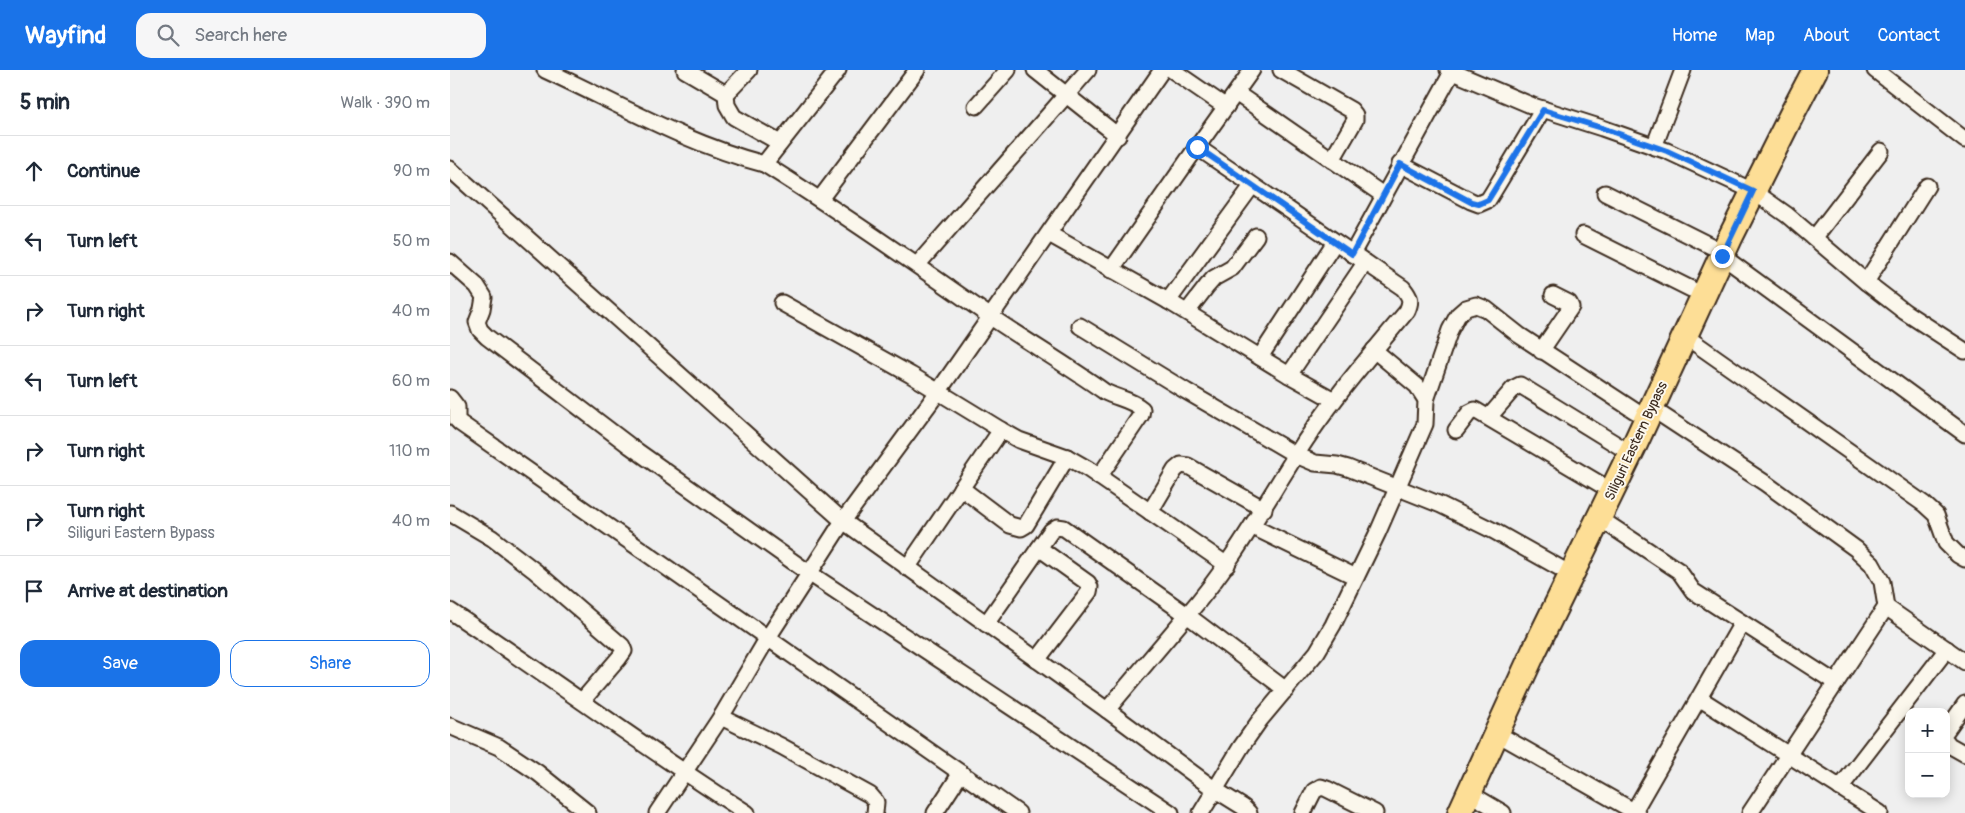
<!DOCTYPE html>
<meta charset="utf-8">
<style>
body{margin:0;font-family:Pangolin,sans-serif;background:#f6f6f7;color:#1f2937}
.controls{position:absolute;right:15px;bottom:15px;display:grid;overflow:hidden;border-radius:10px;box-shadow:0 2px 12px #0003}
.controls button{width:45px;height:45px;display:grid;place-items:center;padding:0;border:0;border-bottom:1px solid #e0e1e3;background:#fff;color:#1f2937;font:25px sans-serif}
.stop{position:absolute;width:15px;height:15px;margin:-11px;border:4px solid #1a73e8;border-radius:50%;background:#fff}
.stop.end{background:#1a73e8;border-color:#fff;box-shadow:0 1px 5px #0008}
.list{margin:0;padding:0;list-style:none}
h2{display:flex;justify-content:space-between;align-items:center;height:65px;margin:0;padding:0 20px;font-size:21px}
h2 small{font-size:16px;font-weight:400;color:#747a83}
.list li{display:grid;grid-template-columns:32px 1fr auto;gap:15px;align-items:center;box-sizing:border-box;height:70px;padding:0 20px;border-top:1px solid #e0e1e3}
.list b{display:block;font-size:19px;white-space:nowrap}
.list p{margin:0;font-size:16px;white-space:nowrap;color:#747a83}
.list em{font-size:16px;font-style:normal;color:#747a83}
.actions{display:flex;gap:10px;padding:15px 20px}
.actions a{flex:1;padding:11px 0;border:1px solid #1a73e8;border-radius:15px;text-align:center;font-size:18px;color:#1a73e8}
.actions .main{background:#1a73e8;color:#fff}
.icon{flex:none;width:28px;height:28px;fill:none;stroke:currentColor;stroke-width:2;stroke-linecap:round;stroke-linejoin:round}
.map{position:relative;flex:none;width:1515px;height:743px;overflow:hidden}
header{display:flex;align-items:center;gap:30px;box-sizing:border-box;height:70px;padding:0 25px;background:#1a73e8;color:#fff}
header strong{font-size:24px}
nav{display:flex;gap:28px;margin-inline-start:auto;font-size:18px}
.search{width:350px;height:45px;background:#f6f6f7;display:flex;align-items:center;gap:12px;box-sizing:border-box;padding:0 18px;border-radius:15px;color:#747a83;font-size:19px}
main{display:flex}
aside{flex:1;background:#fff}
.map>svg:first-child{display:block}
</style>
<header>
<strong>Wayfind</strong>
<div class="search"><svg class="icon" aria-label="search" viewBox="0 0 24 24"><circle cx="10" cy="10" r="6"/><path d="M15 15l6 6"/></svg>Search here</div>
<nav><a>Home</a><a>Map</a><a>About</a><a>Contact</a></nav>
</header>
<main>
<aside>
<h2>5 min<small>Walk · 390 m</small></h2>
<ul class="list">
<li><svg class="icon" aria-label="ahead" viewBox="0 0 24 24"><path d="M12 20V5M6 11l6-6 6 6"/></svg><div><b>Continue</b></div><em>90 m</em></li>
<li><svg class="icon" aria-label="left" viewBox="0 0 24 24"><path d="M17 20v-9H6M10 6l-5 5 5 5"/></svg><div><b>Turn left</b></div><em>50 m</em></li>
<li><svg class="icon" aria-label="right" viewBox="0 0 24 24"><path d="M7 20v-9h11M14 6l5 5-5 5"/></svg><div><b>Turn right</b></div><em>40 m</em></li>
<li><svg class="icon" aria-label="left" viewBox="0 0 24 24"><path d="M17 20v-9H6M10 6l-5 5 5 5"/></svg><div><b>Turn left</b></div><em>60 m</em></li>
<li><svg class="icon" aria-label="right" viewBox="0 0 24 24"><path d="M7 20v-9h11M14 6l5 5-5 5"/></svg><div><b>Turn right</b></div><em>110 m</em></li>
<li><svg class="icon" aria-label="right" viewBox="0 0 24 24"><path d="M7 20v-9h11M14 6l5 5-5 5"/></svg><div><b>Turn right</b><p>Siliguri Eastern Bypass</p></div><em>40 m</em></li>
<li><svg class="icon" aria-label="arrive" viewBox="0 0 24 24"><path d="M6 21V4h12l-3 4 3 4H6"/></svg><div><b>Arrive at destination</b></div></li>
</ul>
<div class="actions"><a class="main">Save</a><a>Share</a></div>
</aside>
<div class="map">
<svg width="1515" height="743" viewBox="0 0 1515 743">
<rect width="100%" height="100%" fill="#efefef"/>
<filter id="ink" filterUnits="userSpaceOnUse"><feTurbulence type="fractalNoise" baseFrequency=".02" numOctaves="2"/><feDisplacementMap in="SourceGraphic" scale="10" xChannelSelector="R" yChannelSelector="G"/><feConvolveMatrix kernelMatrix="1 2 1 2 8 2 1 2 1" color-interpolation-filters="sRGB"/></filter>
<g filter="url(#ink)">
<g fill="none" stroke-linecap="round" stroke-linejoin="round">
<defs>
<g id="minor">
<path d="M 95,0 C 167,33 237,74 314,94"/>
<path d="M 235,0 L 276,24 L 277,35 L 284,47 L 330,73"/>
<path d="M 388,0 L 314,94 C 391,142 464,193 538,245 C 576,271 617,295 655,322 C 667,328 682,330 692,339 L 691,345 L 649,407"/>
<path d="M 585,0 L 668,66"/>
<path d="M 722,0 L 776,37"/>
<path d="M 831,0 L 901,40 L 905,45 L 905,50 L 882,90"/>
<path d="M 998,0 L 1083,36 L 1152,58 L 1217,81 L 1303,121 L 1337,145 L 1416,212 L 1455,242 L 1515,281"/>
<path d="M 1425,0 L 1515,70"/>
<path d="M 786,23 L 933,125"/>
<path d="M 276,24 L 299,0"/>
<path d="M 526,36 L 558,0"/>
<path d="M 1204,77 L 1233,0"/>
<path d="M 950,94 L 1021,131 L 1029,134 L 1038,130 L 1043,122 L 1093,39"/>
<path d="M 0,99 L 393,451 L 657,640 L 764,719 L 793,737 L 799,743"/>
<path d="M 1155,123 L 1261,176"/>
<path d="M 370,129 L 467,0"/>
<path d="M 599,164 L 718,231 L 839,305 L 884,330"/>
<path d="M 1133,165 L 1241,219"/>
<path d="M 1365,167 L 1431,81"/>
<path d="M 902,184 L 1002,2"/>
<path d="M 1272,186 L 1515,364"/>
<path d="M 0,192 L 27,216 L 34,227 L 32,239 L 27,252 L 30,260 L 37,267 L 180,376 L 359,503 L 721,743"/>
<path d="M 468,194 L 638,0"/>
<path d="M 661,200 L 747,77"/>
<path d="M 1416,212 L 1477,116"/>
<path d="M 718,231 L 802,116"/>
<path d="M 332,233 L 461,305 L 551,360 L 569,370 L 617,387 L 638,399 L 777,495"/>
<path d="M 737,242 L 757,216 L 764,208 L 782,198 L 806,166"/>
<path d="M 630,256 L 736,321 L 846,385 L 865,393 L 887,395 L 898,398 L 991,435 L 1044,461 L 1110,498"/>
<path d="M 1235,266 L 1474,434 L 1486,445 L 1496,473 L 1508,485 L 1515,489"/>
<path d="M 1091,281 L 1121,237 L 1119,233 L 1103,225"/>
<path d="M 810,287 L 885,172"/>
<path d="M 839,305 L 915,193"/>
<path d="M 0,328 L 7,337 L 7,350 L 10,353 L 568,743"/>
<path d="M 976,330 L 1000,260 L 1008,245 L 1016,238 L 1026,235 L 1036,239 L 1069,265 L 1185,341"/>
<path d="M 1201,338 L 1315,413 L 1406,479 L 1422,494 L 1432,512 L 1436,537 L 1515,592"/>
<path d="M 1039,347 L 1064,318 L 1070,315 L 1169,376"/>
<path d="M 1006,360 L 1019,343 L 1025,340 L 1150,414"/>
<path d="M 511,418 L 560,455 L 571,458 L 576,455 L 617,387"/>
<path d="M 700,442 L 725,400 L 731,395 L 738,396 L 814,439"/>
<path d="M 0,443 L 42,468 L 85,501 L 172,576 L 174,581 L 169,588 L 132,631"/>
<path d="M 1149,448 L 1229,501 L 1243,521 L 1386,613"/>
<path d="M 803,457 L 906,507"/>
<path d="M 457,498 L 551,360"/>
<path d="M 0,541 C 100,607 196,679 297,743"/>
<path d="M 536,554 L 596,468 L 601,461 L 607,457 L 614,458 L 737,545 C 780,496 811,440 846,385 C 878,334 918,288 957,241 C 962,230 960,227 953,218 L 747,77 L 802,0"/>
<path d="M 587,590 L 639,522 L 640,517 L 638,513 L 589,478"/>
<path d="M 1249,628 L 1430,743"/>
<path d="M 657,640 L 737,545 L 836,620"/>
<path d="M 271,647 L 331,676 L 420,725 L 426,732 L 425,743"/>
<path d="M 0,656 L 49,677 L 88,703 L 138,743"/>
<path d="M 1496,661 L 1515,634"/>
<path d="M 1046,663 L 1187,743"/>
<path d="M 1496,671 L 1499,675 L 1515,684"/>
<path d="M 1390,718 L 1497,579"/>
<path d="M 1019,723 L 1053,743"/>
<path d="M 1184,741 L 1292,553"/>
<path d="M 207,743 L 271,647 L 317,569 L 393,451 L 488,322 L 712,0"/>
<path d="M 485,743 L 511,703"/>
<path d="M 751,743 L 791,677 L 810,650 L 867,582 L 883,555 L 928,462 L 975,354 L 976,330 L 967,316 L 924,280"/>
<path d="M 853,743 L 864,721 L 871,717 L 877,719 L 925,743"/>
<path d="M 1300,743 L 1436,537"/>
</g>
<path id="primary" d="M 1010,743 L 1084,581 L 1185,374 L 1280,168 L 1344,40 L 1365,0"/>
</defs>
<use href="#minor" stroke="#3b2a1e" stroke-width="19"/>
<use href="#primary" stroke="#3b2a1e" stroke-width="28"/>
<use href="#minor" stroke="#fbf7ec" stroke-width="15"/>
<use href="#primary" stroke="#fdde96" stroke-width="24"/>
</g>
</g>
<g fill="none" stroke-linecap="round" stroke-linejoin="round" filter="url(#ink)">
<path stroke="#1a73e8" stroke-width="6" d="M 747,77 L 902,184 L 950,94 L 1021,132 L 1029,134 L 1038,130 L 1043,122 L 1093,40 L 1152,58 L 1217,81 L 1303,121 L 1272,186"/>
</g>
<g text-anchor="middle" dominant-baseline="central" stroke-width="4" stroke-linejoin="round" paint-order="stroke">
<g font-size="14" fill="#3b2a1e" stroke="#fbf7ec">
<text transform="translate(1186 371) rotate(-65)">Siliguri Eastern Bypass</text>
</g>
</g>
</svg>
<div class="controls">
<button>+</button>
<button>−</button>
</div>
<div class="stop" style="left:747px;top:77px"></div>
<div class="stop end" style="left:1272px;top:186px"></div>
</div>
</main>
